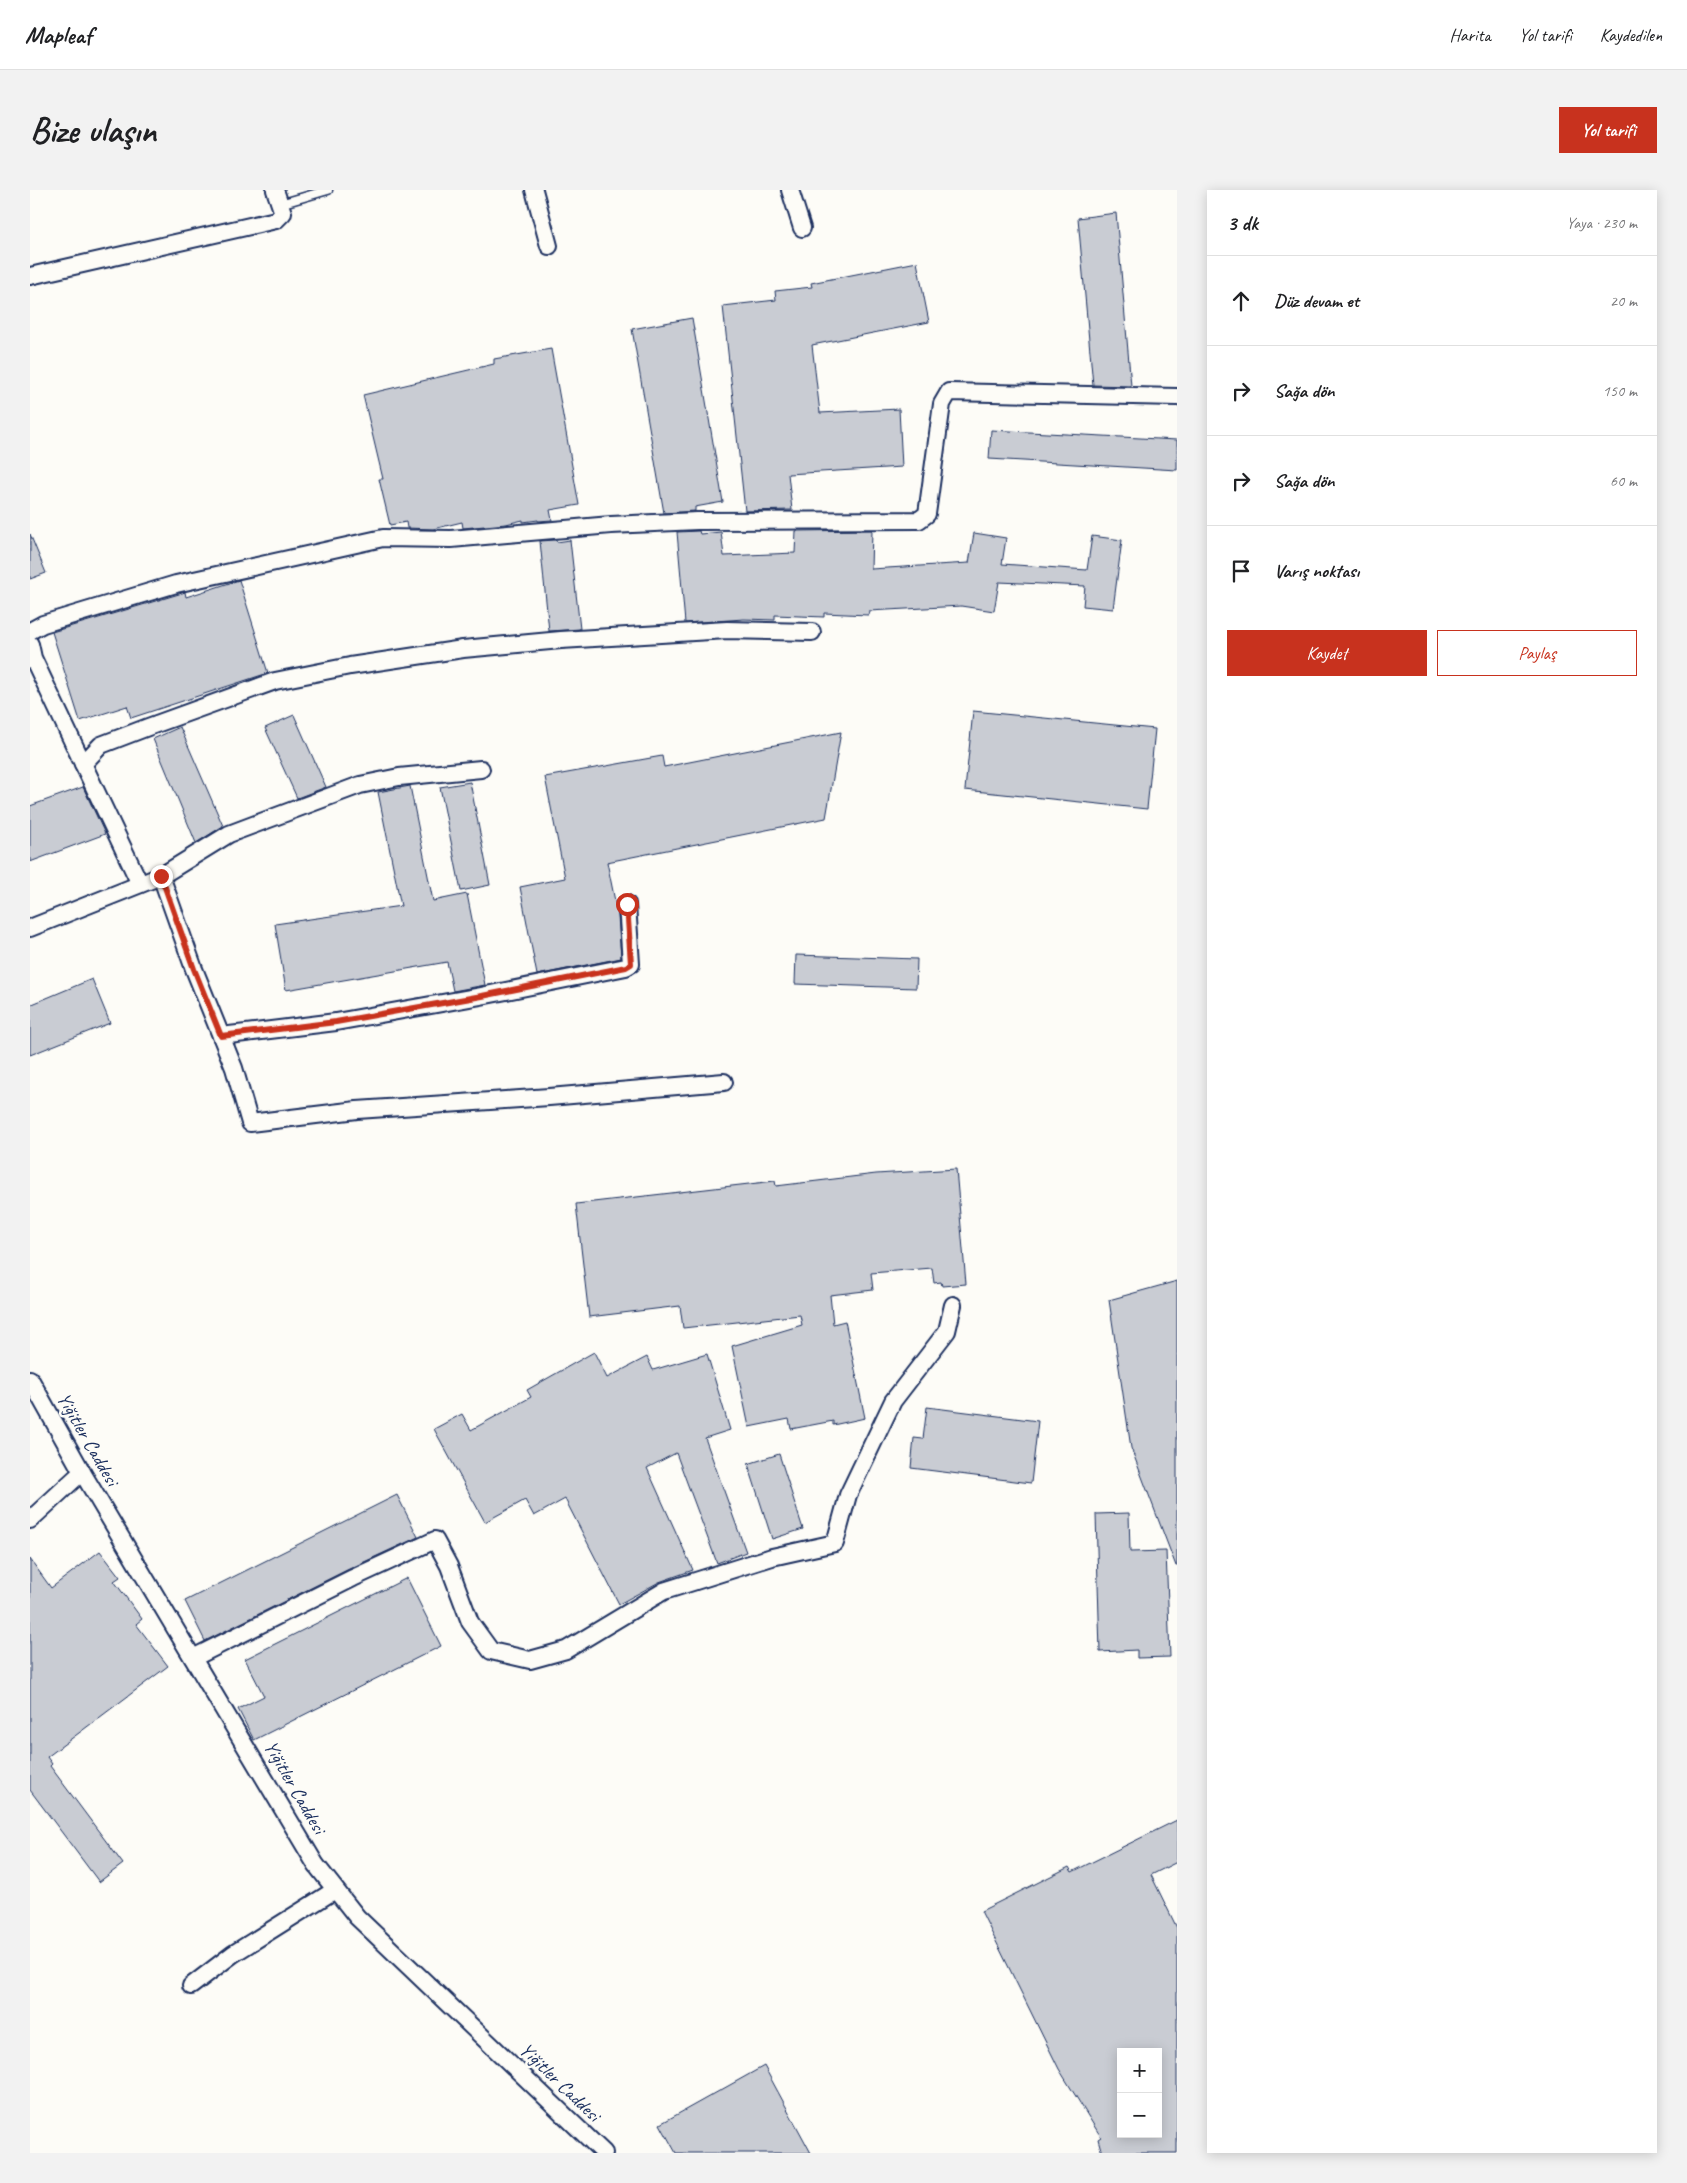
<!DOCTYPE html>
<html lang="tr">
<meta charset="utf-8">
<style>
body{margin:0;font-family:Caveat,sans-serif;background:#f2f2f2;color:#202124}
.controls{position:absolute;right:15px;bottom:15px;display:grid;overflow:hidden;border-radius:0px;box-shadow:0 2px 12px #0003}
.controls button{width:45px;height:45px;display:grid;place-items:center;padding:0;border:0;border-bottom:1px solid #e0e0e0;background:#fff;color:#202124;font:25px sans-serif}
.stop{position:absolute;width:15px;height:15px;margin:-11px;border:4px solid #c8321e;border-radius:50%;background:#fff}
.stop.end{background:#c8321e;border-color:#fff;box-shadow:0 1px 5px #0008}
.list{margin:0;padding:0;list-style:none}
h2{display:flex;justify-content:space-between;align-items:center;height:65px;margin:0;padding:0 20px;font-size:21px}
h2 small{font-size:16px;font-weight:400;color:#757577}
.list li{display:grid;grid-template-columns:32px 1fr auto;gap:15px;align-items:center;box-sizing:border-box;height:90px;padding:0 20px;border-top:1px solid #e0e0e0}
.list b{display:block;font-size:19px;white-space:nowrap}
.list em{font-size:16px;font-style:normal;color:#757577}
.actions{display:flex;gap:10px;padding:15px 20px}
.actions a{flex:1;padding:11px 0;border:1px solid #c8321e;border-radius:0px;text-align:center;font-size:18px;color:#c8321e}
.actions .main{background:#c8321e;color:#fff}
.icon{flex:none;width:28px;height:28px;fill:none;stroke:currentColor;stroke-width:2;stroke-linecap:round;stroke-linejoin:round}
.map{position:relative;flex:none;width:1147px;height:1963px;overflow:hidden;border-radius:0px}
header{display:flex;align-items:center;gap:30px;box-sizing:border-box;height:70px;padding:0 25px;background:#fff;border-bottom:1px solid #e0e0e0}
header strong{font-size:24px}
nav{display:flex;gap:28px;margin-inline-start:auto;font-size:18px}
.intro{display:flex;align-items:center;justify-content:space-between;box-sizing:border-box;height:120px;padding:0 30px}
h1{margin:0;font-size:35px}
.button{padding:12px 22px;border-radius:0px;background:#c8321e;color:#fff;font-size:18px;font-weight:700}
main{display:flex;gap:30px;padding:0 30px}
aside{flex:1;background:#fff;border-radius:0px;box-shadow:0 2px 12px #0003}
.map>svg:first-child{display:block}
</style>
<header>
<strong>Mapleaf</strong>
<nav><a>Harita</a><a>Yol tarifi</a><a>Kaydedilen</a></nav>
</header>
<div class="intro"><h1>Bize ulaşın</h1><a class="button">Yol tarifi</a></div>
<main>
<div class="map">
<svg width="1147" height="1963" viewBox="0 0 1147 1963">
<rect width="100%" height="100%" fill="#fdfcf7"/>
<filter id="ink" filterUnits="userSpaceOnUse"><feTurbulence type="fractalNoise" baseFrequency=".02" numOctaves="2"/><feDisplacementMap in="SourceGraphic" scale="10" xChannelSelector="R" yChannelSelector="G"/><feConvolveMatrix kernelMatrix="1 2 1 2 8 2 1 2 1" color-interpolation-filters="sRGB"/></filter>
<g filter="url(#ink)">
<g fill="#c9ccd3" stroke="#1b2f5e" fill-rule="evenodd">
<path d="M 1086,23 L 1101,196 L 1063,195 L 1048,28 Z"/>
<path d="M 887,72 L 899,132 L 782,155 L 790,223 L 869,219 L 872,277 L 758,284 L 762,320 L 715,321 L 693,116 L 746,110 L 745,101 L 782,97 L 781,93 Z"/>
<path d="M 662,128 L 693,312 L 665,317 L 665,321 L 634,323 L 602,139 Z"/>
<path d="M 521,159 L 549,315 L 520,320 L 522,330 L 508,331 L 508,330 L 493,332 L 493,330 L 476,334 L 433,338 L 432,332 L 403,339 L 377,338 L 376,332 L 360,335 L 349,289 L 353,289 L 333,205 L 464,174 L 464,169 Z"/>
<path d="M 961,240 L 1147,250 L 1147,280 L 959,269 Z"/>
<path d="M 842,340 L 841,379 L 939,373 L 944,343 L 976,348 L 972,374 L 1057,380 L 1062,346 L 1092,350 L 1083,419 L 1053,416 L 1055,396 L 969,392 L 964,421 L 931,416 L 839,421 L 838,425 L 794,423 L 794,427 L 745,425 L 745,430 L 714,429 L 655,433 L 647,342 L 669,341 L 670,344 L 691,342 L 694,366 L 765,363 L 766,341 Z"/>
<path d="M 0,344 L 16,383 L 0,389 Z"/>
<path d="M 526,350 L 527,352 L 540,350 L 550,439 L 519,441 L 510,351 Z"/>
<path d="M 209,390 L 238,483 L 101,528 L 97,516 L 50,531 L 22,442 L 149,404 L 155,402 L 156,407 Z"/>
<path d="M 943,521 L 1125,539 L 1117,619 L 935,600 Z"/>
<path d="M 264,525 L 296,597 L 267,608 L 235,538 Z"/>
<path d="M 150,537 L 193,636 L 166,653 L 123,549 Z"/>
<path d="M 811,542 L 796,628 L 577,672 L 588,726 L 591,768 L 507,785 L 490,697 L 535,688 L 515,587 L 632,566 L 634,577 Z"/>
<path d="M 440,592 L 460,695 L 431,701 L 410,597 Z"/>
<path d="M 380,596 L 403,711 L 437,704 L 455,795 L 423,801 L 417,772 L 256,800 L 245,734 L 371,716 L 348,602 Z"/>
<path d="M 53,597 L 75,644 L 0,672 L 0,616 Z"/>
<path d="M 766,765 L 887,769 L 886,798 L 765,794 Z"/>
<path d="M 62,789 L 80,833 L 0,865 L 0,815 Z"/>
<path d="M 926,979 L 936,1094 L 912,1096 L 911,1092 L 904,1093 L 902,1078 L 841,1083 L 843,1100 L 800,1105 L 803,1134 L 815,1131 L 835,1228 L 803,1235 L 803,1231 L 761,1239 L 759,1229 L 719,1237 L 702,1156 L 772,1135 L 770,1125 L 653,1138 L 650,1116 L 559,1127 L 546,1014 L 745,991 L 746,996 L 846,984 Z"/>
<path d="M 1147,1091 L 1147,1376 L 1146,1376 L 1101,1258 L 1079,1110 Z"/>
<path d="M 564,1162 L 577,1188 L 617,1167 L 623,1180 L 677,1164 L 700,1240 L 675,1248 L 716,1362 L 687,1373 L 646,1263 L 617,1278 L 663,1380 L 629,1392 L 589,1414 L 535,1309 L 504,1326 L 495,1310 L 455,1332 L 404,1239 L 432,1224 L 441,1240 L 501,1207 L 497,1200 Z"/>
<path d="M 897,1217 L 1008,1231 L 1001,1293 L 881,1278 L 884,1248 L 893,1249 Z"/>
<path d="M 749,1264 L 773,1339 L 742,1349 L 718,1274 Z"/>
<path d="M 367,1305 L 388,1347 L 319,1379 L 175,1451 L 155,1411 Z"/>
<path d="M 1099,1323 L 1100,1362 L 1136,1361 L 1140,1467 L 1107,1468 L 1107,1460 L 1070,1462 L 1066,1324 Z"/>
<path d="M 70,1361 L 90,1387 L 84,1391 L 112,1429 L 106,1434 L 138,1476 L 17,1567 L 22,1574 L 20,1576 L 93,1674 L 69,1692 L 0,1600 L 0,1369 L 21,1398 Z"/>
<path d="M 377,1388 L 411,1456 L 224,1550 L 208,1519 L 234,1506 L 215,1469 Z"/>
<path d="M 1147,1630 L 1147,1672 L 1121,1685 L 1147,1738 L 1147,1963 L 1072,1963 L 1068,1949 L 1071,1947 L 1029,1879 L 951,1721 L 1039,1677 L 1042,1682 ZM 1091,1862 L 1128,1862 L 1128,1944 L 1091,1944 Z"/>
<path d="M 734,1876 L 781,1963 L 646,1963 L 630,1934 Z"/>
</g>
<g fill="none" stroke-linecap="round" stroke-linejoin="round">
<defs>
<path id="service" d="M 250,14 L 298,0"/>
<g id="minor">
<path d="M 504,0 L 519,56"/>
<path d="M 760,0 L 772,38"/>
<path d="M 0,86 L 246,30 L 253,23 L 245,0"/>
<path d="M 0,441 L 13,434 L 146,394 L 353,348 L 421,349 L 581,335 L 667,331 L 889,330 L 897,324 L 912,214 L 919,202 L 1147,207"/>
<path d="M 0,454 L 3,468 L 110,694"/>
<path d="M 53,574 L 71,555 L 118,537 L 245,491 L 320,476 L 433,459 L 531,450 L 697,440 L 782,442"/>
<path d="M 131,686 L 164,779 L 204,878 L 220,933 L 327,920 L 519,907 L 694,892"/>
<path d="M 0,738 L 131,686 L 199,644 L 330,595 L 369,587 L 451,579"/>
<path d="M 191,846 L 306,832 L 451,806 L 596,777 L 601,774 L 597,714"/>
<path d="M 0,1189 L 52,1282 L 286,1675 L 327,1727 L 574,1963"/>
<path d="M 0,1330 L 52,1282"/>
<path d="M 163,1468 L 323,1388 L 405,1350 L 419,1376 L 440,1432 L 461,1461 L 500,1470 L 536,1460 L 634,1401 L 742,1367 L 805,1353 L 818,1305 L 863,1211 L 917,1141 L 923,1115"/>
<path d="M 161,1796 L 203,1764 L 305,1700"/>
</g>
</defs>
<use href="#service" stroke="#1b2f5e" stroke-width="11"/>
<use href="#minor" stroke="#1b2f5e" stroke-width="20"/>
<use href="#service" stroke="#fdfcf7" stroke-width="8"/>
<use href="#minor" stroke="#fdfcf7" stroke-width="16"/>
</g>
</g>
<g fill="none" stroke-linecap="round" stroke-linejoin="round" filter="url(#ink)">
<path stroke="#c8321e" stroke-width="6" d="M 131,686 L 164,779 L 191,846 L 306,832 L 452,806 L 596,777 L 601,774 L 597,714"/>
</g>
<g text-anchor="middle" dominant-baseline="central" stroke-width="5" stroke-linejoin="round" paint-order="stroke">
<g font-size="20" fill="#1b2f5e" stroke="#fdfcf7">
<text transform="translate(58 1249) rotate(60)">Yiğitler Caddesi</text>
<text transform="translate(265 1597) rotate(60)">Yiğitler Caddesi</text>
<text transform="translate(530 1892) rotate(44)">Yiğitler Caddesi</text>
</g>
</g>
</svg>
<div class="controls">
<button>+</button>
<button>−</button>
</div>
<div class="stop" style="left:597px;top:714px"></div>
<div class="stop end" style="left:131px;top:686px"></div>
</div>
<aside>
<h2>3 dk<small>Yaya · 230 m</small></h2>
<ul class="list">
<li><svg class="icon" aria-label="ahead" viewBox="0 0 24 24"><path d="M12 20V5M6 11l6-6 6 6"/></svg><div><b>Düz devam et</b></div><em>20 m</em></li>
<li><svg class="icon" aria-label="right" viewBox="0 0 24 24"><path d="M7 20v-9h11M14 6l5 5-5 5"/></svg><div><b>Sağa dön</b></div><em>150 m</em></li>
<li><svg class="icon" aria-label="right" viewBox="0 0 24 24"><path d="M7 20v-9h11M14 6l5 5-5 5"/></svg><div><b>Sağa dön</b></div><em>60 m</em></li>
<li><svg class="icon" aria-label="arrive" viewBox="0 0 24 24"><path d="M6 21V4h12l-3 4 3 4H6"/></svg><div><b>Varış noktası</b></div></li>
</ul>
<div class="actions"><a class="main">Kaydet</a><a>Paylaş</a></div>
</aside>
</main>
